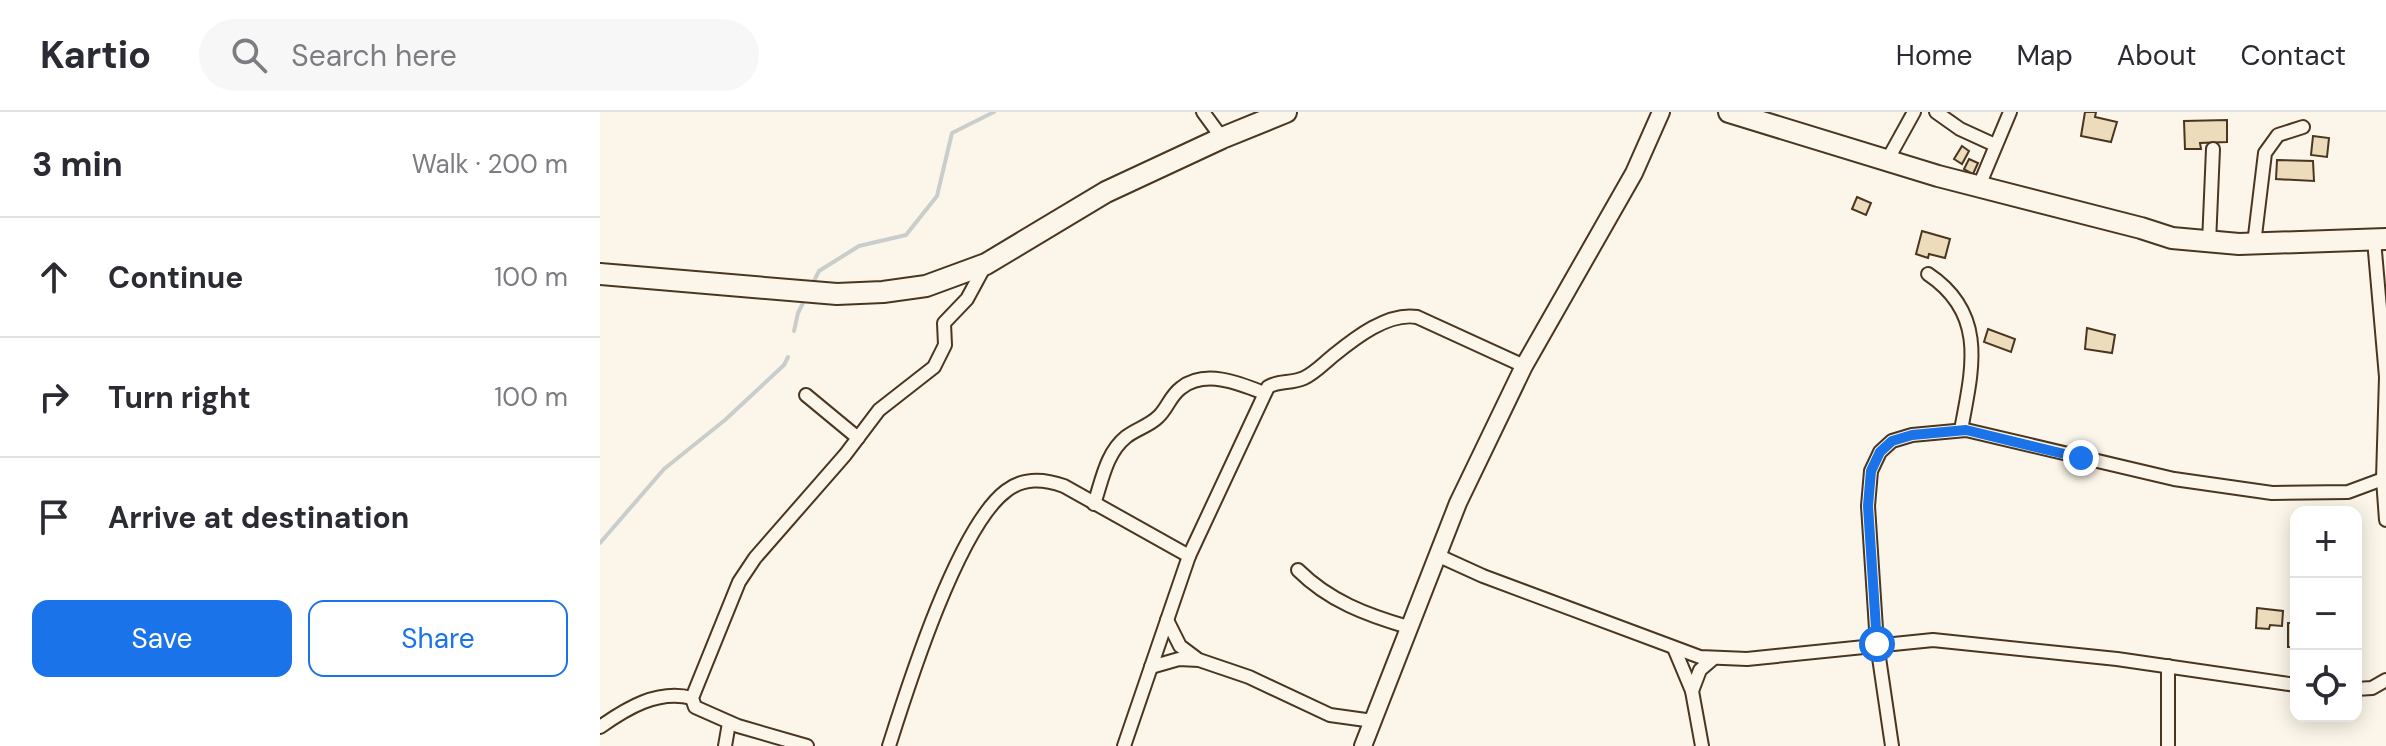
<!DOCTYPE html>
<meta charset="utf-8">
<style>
body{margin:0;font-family:"DM Sans",sans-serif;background:#f7f7f7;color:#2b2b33}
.controls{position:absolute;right:24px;bottom:24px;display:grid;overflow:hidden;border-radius:16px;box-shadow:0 4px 20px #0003}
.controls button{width:72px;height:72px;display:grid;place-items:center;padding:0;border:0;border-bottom:2px solid #e1e1e2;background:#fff;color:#2b2b33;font:40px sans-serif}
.stop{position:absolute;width:24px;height:24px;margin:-18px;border:6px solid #1a73e8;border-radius:50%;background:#fff}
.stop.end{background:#1a73e8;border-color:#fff;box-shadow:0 2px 8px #0008}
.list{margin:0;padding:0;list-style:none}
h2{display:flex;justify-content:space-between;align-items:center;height:104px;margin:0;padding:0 32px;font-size:34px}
h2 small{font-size:26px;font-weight:400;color:#7c7c81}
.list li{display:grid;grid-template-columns:52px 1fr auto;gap:24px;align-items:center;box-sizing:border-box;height:120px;padding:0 32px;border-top:2px solid #e1e1e2}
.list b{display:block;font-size:30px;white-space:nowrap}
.list em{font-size:26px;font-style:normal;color:#7c7c81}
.actions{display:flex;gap:16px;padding:24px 32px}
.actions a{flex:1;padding:18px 0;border:2px solid #1a73e8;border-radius:16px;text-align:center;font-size:28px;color:#1a73e8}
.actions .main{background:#1a73e8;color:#fff}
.icon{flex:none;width:44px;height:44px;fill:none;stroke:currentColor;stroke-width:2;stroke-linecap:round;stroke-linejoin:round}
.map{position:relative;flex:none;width:1786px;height:634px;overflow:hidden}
header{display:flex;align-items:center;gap:48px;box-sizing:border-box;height:112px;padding:0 40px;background:#fff;border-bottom:2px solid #e1e1e2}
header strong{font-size:38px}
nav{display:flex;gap:44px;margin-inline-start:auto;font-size:28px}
.search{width:560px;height:72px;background:#f7f7f7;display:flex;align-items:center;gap:20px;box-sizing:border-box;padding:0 28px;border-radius:44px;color:#7c7c81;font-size:30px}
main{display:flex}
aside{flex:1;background:#fff}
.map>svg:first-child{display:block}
</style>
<header>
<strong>Kartio</strong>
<div class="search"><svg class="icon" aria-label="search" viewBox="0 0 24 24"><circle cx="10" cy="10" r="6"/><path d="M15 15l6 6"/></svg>Search here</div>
<nav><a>Home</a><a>Map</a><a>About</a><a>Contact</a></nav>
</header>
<main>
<aside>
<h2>3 min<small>Walk · 200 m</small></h2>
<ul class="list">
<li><svg class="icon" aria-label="ahead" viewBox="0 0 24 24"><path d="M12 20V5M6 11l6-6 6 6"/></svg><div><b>Continue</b></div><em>100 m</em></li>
<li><svg class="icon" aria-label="right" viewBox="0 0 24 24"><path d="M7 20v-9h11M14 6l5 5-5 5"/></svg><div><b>Turn right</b></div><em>100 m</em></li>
<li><svg class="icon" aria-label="arrive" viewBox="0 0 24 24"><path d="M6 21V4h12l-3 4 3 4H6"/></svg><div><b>Arrive at destination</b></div></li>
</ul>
<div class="actions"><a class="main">Save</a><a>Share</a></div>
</aside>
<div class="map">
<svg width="1786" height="634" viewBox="0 0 1786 634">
<rect width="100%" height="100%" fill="#fbf6e9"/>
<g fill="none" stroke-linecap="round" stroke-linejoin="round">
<g stroke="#c9cecd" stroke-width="4">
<path d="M 212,173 L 219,159 L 259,134 L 306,123 L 337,84 L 352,21 L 394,0"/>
<path d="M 194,219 L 198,201 L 206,185"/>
<path d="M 0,431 L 64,357 L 125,308 L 184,253 L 188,245"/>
</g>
</g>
<g fill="#ecdcbc" stroke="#4a3520" stroke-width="2">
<path d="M 1485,0 L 1496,0 L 1495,5 L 1517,10 L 1511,30 L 1481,24 Z"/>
<path d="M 1627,8 L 1627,30 L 1600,31 L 1601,37 L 1585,37 L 1584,9 Z"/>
<path d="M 1713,24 L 1729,26 L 1727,45 L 1711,43 Z"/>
<path d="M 1362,34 L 1369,39 L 1362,52 L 1354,47 Z"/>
<path d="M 1369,47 L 1378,51 L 1373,62 L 1364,57 Z"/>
<path d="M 1677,48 L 1713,49 L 1714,69 L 1676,67 Z"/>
<path d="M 1257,85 L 1271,91 L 1266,103 L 1252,97 Z"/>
<path d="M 1322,119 L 1350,127 L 1345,146 L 1329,142 L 1328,146 L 1316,142 Z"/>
<path d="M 1487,216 L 1515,223 L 1512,241 L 1485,237 Z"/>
<path d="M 1388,217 L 1415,227 L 1411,240 L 1384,230 Z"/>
<path d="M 1657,496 L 1683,499 L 1682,514 L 1670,513 L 1669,517 L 1656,516 Z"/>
<rect x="1688" y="511" width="8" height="24"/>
<path d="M 1756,516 L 1760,543 L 1756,544 Z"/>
</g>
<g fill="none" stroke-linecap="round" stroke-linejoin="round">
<defs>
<g id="minor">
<path d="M 603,0 L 622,26"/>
<path d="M 1336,0 L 1360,17 L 1395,33"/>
<path d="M 1288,47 L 1314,0"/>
<path d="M 1379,74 L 1410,0"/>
<path d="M 1774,128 L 1786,265 L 1783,367 L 1786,408"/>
<path d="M 1609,131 L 1613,37"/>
<path d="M 1654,132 L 1665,41 L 1678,23 L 1703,15"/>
<path d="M 1328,162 C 1388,202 1372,258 1361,318"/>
<path d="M 206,283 L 258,326"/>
<path d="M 494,392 C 502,369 506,341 526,325 C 536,317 549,314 558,305 C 567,297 570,284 581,276 C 605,257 639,271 664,281"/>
<path d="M 839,444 L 883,464 L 1100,545 L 1147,547 L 1333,528 L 1517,547 L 1696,573"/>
<path d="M 698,458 C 729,489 767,503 808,515"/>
<path d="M 567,508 L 580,534 L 596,546"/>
<path d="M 1074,536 L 1092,579 L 1102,634"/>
<path d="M 1568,554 L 1568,634"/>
<path d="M 551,555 L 579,547 L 599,548 L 649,565 L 730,603 L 773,609"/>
<path d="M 1756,577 L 1772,576 L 1786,568"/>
<path d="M 1092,579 L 1100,558 L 1114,546"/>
<path d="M 0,615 C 27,596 58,577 92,586"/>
<path d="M 125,634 L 129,611"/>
<path d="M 207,634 L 138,614 L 95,595 L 92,586 L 139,470 L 155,446 L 245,343 L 279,298 L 334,255 L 345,233 L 344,211 L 367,187 L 386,152"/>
<path d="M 289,634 C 308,574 358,415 406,379 C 424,365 444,367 464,374 L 589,444"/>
<path d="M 524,634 L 589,444 L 668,275 C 679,268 691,272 704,266 C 715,261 724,251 734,243 C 755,226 788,200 817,205 L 924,254"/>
<path d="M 1292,634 L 1277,532 L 1268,394 L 1271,359 L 1280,340 L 1292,329 L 1312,323 L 1366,318 L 1574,367 L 1672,381 L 1748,380 L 1783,367"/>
</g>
<path id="tertiary" d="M 763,634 L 858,391 L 924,254 L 1034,61 L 1061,0"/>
<g id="trunk">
<path d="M 1129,0 L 1338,64 L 1541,116 L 1572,126 L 1639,132 L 1786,127"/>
<path d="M 0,162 L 237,182 L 283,180 L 326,174 L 386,152 L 506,80 L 622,26 L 686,0"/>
</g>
</defs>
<use href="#minor" stroke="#4a3520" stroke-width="16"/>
<use href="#tertiary" stroke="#4a3520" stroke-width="20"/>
<use href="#trunk" stroke="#4a3520" stroke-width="24"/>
<use href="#minor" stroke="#fbf6e9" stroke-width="12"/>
<use href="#tertiary" stroke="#fbf6e9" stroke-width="16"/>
<use href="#trunk" stroke="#fbf6e9" stroke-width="20"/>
</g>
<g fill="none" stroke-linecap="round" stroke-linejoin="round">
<path stroke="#1a73e8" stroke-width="10" d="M 1277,532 L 1268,394 L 1271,359 L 1280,340 L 1292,329 L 1312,323 L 1366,318 L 1481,346"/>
</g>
</svg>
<div class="controls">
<button>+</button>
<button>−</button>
<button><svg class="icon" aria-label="locate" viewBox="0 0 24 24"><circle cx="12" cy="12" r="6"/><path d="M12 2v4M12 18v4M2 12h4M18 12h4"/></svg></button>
</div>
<div class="stop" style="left:1277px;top:532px"></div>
<div class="stop end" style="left:1481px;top:346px"></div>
</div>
</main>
